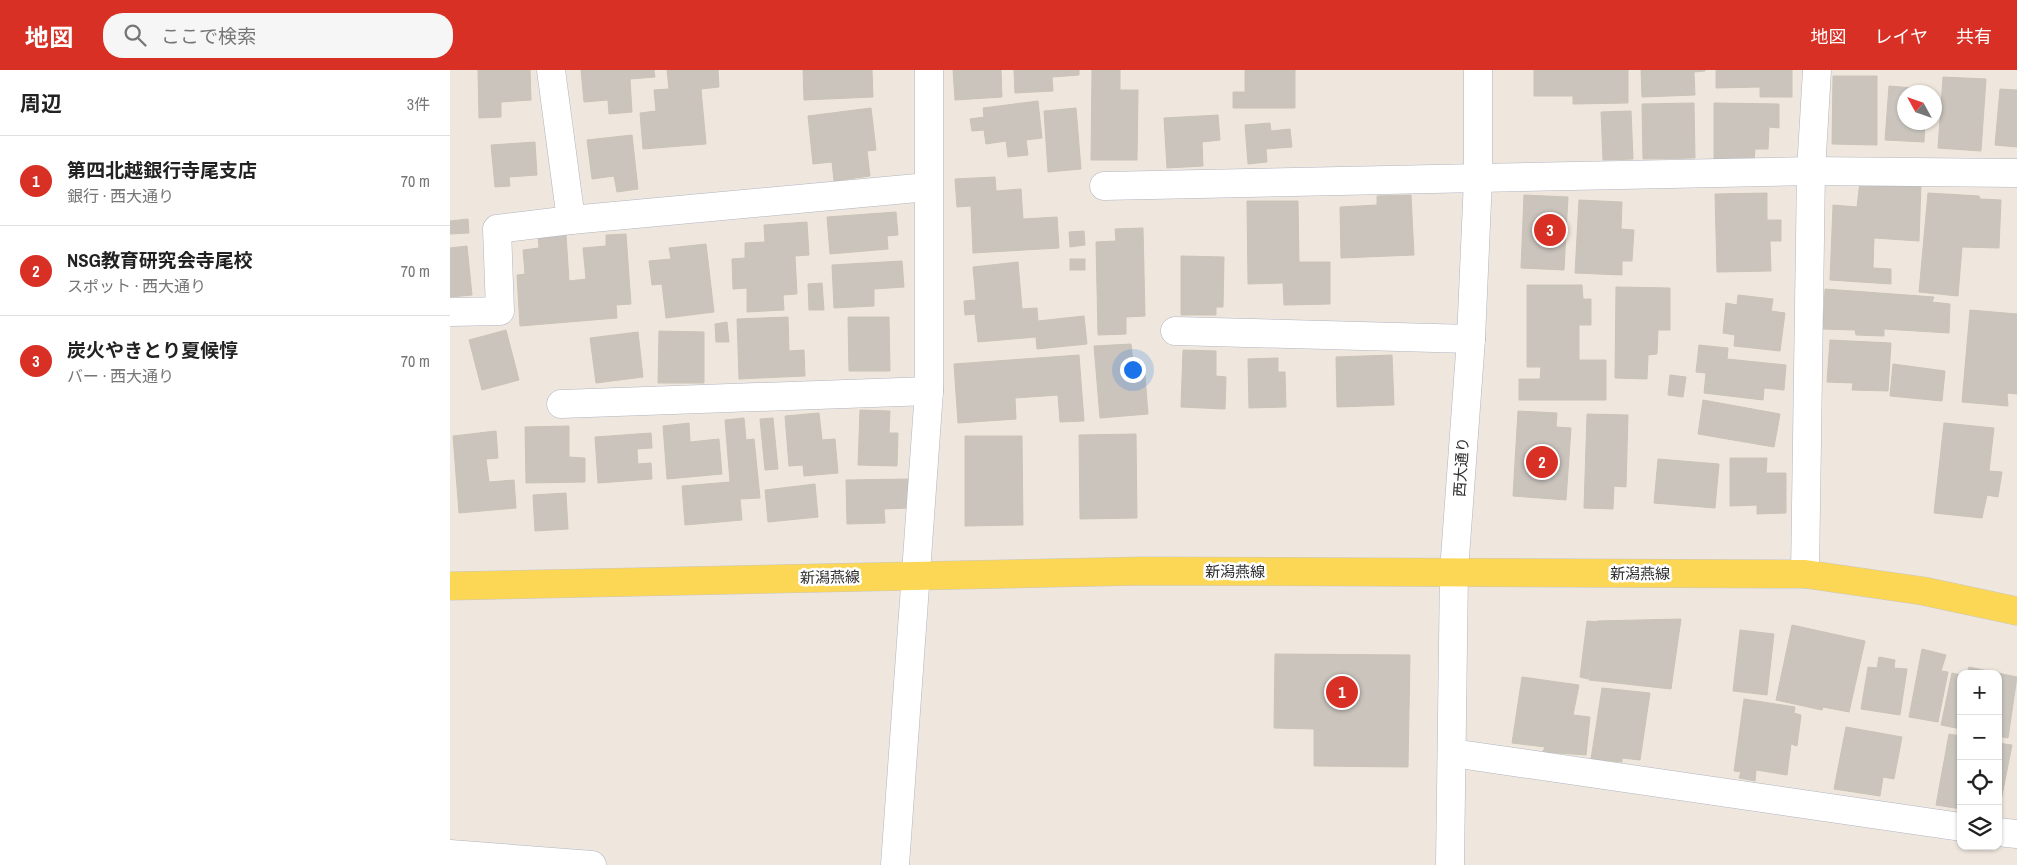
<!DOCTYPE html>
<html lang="ja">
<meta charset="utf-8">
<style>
body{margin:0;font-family:"Archivo Narrow","Noto Sans JP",sans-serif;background:#f6f6f6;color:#222}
.controls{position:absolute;right:15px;bottom:15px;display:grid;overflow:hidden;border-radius:10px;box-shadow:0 1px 4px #0004}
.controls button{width:45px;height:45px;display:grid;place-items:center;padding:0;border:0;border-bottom:1px solid #e0e0e0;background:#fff;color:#222;font:25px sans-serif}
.compass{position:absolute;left:1447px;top:15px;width:45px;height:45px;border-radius:50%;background:#fff;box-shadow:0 1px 4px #0004;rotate:310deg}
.you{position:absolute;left:682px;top:299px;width:18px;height:18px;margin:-12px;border:4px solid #fff;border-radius:50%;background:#1a73e8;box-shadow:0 0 0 8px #1a73e833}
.badge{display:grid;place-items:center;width:32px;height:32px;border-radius:50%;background:#d93025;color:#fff;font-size:16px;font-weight:700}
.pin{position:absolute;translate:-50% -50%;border:2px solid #fff;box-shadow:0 1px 5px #0006}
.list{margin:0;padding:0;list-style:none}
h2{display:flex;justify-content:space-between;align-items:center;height:65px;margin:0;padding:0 20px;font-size:21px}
h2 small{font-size:16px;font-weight:400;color:#767676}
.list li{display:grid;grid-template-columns:32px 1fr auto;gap:15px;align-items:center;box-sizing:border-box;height:90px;padding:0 20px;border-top:1px solid #e0e0e0}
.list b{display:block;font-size:19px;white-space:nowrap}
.list p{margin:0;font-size:16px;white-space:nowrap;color:#767676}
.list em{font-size:16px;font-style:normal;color:#767676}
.icon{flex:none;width:28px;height:28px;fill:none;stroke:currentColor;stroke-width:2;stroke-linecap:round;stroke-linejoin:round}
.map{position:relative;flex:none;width:1567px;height:795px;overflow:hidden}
header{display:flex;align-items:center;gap:30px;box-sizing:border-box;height:70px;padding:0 25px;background:#d93025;color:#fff}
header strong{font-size:24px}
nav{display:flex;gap:28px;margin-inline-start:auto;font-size:18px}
.search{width:350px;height:45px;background:#f6f6f6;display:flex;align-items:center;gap:12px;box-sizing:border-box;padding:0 18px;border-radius:20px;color:#767676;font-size:19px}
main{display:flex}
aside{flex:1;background:#fff}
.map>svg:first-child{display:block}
</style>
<header>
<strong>地図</strong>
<div class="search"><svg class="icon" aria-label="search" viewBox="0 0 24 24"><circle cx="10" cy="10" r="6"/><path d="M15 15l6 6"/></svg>ここで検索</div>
<nav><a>地図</a><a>レイヤ</a><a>共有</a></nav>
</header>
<main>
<aside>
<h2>周辺<small>3件</small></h2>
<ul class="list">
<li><span class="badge">1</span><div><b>第四北越銀行寺尾支店</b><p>銀行 · 西大通り</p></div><em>70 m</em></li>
<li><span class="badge">2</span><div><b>NSG教育研究会寺尾校</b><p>スポット · 西大通り</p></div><em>70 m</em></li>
<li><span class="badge">3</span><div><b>炭火やきとり夏候惇</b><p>バー · 西大通り</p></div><em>70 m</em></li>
</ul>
</aside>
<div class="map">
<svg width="1567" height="795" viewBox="0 0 1567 795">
<rect width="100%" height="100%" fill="#efe7dd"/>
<g fill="#cac4bd" stroke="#cac4b7">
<path d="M 28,0 L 80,0 L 81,30 L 51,32 L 51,47 L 29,48 Z"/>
<path d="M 131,0 L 204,0 L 205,7 L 180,9 L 182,42 L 159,44 L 158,30 L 134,32 Z"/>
<path d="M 217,0 L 268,0 L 269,17 L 251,19 L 256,74 L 193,79 L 190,43 L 206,41 L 204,20 L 219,19 Z"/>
<path d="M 353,0 L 422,0 L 423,27 L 354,30 Z"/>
<path d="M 503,0 L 551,0 L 552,27 L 505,30 Z"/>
<path d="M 564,0 L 629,0 L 629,5 L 602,7 L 603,21 L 565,23 Z"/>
<path d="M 642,0 L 670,0 L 670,20 L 688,20 L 687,90 L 641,90 Z"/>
<path d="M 795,0 L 845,0 L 845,38 L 783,38 L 783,22 L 795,22 Z"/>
<path d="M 1084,0 L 1178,0 L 1178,33 L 1123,34 L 1123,26 L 1084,26 Z"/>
<path d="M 1191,0 L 1255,0 L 1255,1 L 1244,2 L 1245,25 L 1192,27 Z"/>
<path d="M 1266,0 L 1342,0 L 1342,27 L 1310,27 L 1310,17 L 1266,18 Z"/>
<path d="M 1383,6 L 1427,6 L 1427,75 L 1382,74 Z"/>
<path d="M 1493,7 L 1536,9 L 1531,81 L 1488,78 Z"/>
<path d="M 1439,16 L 1477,19 L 1477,22 L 1454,22 L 1454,52 L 1475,52 L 1474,72 L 1435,70 Z"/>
<path d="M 1550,19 L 1567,20 L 1567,77 L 1545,75 Z"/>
<path d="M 588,31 L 592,68 L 576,70 L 578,85 L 558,87 L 556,71 L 536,74 L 534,60 L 522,61 L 520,49 L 534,47 L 533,38 Z"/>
<path d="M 1244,33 L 1245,88 L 1193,89 L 1192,34 Z"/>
<path d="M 1264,33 L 1329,34 L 1329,58 L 1319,57 L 1318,79 L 1305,79 L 1304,91 L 1264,90 Z"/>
<path d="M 421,38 L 426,80 L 417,81 L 420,106 L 384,111 L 382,92 L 363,94 L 358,46 Z"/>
<path d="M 626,38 L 631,99 L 598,102 L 594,41 Z"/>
<path d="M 1181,41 L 1183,89 L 1153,90 L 1151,42 Z"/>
<path d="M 768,45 L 770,70 L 752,72 L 753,96 L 717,98 L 714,48 Z"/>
<path d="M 820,53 L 821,61 L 840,59 L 842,77 L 816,79 L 817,92 L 798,94 L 795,55 Z"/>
<path d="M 182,65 L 188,119 L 167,122 L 164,106 L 142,109 L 137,70 Z"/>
<path d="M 85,72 L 87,105 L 59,107 L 60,116 L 45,117 L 41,75 Z"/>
<path d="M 545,107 L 546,121 L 571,119 L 573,149 L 607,147 L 609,178 L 523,183 L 521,136 L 507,137 L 505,109 Z"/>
<path d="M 1410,111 L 1471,114 L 1469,171 L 1424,168 L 1423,198 L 1441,199 L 1441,214 L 1380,210 L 1383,135 L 1407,137 Z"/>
<path d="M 1317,123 L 1317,150 L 1331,150 L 1331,171 L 1320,171 L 1321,201 L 1267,202 L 1265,124 Z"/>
<path d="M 1478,123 L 1529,126 L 1530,129 L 1551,130 L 1549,178 L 1512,177 L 1508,226 L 1469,222 Z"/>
<path d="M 961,125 L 964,185 L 891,188 L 890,137 L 927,135 L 927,126 Z"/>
<path d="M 1074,125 L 1118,127 L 1114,200 L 1071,198 Z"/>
<path d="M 1129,130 L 1172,132 L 1171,159 L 1184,160 L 1182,191 L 1172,191 L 1172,205 L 1125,203 Z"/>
<path d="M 797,131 L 848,131 L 849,192 L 880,192 L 880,234 L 834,235 L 833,213 L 798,214 Z"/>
<path d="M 446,142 L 448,165 L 437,166 L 438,179 L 380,184 L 377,147 Z"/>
<path d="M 18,149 L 19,163 L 0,164 L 0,151 Z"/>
<path d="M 357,152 L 359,185 L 345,186 L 347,224 L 333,225 L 334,240 L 297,242 L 297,218 L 283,219 L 282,189 L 295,188 L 295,173 L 315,172 L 314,155 Z"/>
<path d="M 693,158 L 695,246 L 676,247 L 676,264 L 648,265 L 646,172 L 666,171 L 665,159 Z"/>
<path d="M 634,161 L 635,175 L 620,177 L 619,162 Z"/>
<path d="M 116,164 L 119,211 L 136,209 L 133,178 L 156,176 L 156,165 L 176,164 L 181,234 L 166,235 L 167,248 L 70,256 L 67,205 L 75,204 L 73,180 L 89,178 L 88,166 Z"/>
<path d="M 256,174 L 264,242 L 216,248 L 212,214 L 202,215 L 199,191 L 221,189 L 219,178 Z"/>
<path d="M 17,176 L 22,225 L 0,227 L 0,178 Z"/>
<path d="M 731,186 L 774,187 L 773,237 L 766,237 L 766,245 L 731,245 Z"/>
<rect x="620" y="189" width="15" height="11"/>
<path d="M 452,191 L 454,217 L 424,219 L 424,236 L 384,238 L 382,195 Z"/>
<path d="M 568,192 L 572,239 L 587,238 L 588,251 L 634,246 L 637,274 L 587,279 L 586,267 L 528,272 L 525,244 L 515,245 L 514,231 L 526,230 L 523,197 Z"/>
<path d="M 372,213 L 374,240 L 359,240 L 358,214 Z"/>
<path d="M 1077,215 L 1132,215 L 1133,229 L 1141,229 L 1141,255 L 1129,255 L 1129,290 L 1156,290 L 1156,330 L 1069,330 L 1069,309 L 1090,309 L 1091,297 L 1077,297 Z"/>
<path d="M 1166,217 L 1220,218 L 1220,260 L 1208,260 L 1207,284 L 1198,285 L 1197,309 L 1165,308 Z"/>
<path d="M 1375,219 L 1484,227 L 1482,232 L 1500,234 L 1499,263 L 1434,259 L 1434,266 L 1406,265 L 1405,260 L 1373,259 Z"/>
<path d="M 1288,225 L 1323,229 L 1321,241 L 1335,243 L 1330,281 L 1284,276 L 1285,265 L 1273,263 L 1276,233 L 1287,235 Z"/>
<path d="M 1520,240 L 1567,244 L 1567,324 L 1557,323 L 1558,336 L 1512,332 Z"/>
<path d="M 338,247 L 339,281 L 354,280 L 355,306 L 289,309 L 287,249 Z"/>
<path d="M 398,247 L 439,247 L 440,301 L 399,301 Z"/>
<path d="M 277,252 L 279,272 L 266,272 L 265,254 Z"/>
<path d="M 56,260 L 69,310 L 32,320 L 19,270 Z"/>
<path d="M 209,261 L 254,262 L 254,313 L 208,313 Z"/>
<path d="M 188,262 L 193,307 L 146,313 L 140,268 Z"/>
<path d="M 1380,270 L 1441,273 L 1438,321 L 1402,320 L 1403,313 L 1377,312 Z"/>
<path d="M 681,274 L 683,293 L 694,293 L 698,344 L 650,348 L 644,276 Z"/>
<path d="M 1249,275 L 1278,278 L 1277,289 L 1336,295 L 1334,320 L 1314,318 L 1313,330 L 1254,323 L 1256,303 L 1246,302 Z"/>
<path d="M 733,280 L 766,281 L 766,306 L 776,307 L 775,339 L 731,337 Z"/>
<path d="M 629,285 L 634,351 L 610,352 L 608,325 L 565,328 L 566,349 L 508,353 L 504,294 Z"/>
<path d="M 942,285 L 944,335 L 887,337 L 886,287 Z"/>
<path d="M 828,288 L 828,302 L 835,302 L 836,337 L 799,338 L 798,289 Z"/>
<path d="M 1443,294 L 1495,301 L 1492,331 L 1440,326 Z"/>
<path d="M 1220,305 L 1236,307 L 1233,327 L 1218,325 Z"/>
<path d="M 1253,330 L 1330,344 L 1324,377 L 1248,364 Z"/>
<path d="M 410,340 L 440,341 L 439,363 L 448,363 L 447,396 L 408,395 Z"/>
<path d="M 1068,341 L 1107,343 L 1106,357 L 1121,358 L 1116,430 L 1063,426 Z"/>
<path d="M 369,343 L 372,370 L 385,369 L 388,403 L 354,406 L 353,395 L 339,396 L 335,346 Z"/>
<path d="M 1137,344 L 1178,345 L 1176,417 L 1164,416 L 1163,439 L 1134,438 Z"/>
<path d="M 294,348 L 296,370 L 304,369 L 310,428 L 290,429 L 292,450 L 235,455 L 232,416 L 280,412 L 275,350 Z"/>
<path d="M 323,348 L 328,399 L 315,400 L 310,349 Z"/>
<path d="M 239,353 L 240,372 L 269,369 L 272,404 L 217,409 L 213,356 Z"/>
<path d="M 1494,353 L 1544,358 L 1539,401 L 1552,402 L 1548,427 L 1537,425 L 1532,448 L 1484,443 Z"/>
<path d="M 119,356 L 119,387 L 135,388 L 135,412 L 76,413 L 75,357 Z"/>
<path d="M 46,361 L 48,388 L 36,389 L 39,412 L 64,410 L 66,438 L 9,443 L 3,366 Z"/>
<path d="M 201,363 L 202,378 L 187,379 L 188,394 L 201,393 L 202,409 L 148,413 L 145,367 Z"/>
<path d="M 686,364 L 687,448 L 630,449 L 629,365 Z"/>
<path d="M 515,366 L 572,366 L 573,455 L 515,456 Z"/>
<path d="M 1280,388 L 1317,388 L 1316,403 L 1336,403 L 1336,443 L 1307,444 L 1307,435 L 1280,436 Z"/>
<path d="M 1208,389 L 1269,394 L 1265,438 L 1204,433 Z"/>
<path d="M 459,409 L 460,438 L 434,439 L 435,453 L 397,454 L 396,410 Z"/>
<path d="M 365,414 L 368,447 L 318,452 L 315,420 Z"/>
<path d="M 116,423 L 118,459 L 85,461 L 83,425 Z"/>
<path d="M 1231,549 L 1221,619 L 1139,610 L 1147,551 Z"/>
<path d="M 1137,551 L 1147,552 L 1138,609 L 1130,607 Z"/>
<path d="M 1342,555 L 1415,571 L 1399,642 L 1373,637 L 1372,640 L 1326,630 Z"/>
<path d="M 1290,560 L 1324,564 L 1317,625 L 1283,621 Z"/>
<path d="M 1472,579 L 1496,585 L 1491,601 L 1498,602 L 1488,652 L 1459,647 Z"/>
<path d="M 825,584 L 960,585 L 958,697 L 864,696 L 864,659 L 824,658 Z"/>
<path d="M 1429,587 L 1445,590 L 1444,598 L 1457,599 L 1450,645 L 1411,639 L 1418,597 L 1427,598 Z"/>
<path d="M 1519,597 L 1567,607 L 1558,668 L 1548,666 L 1548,604 L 1517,604 Z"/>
<path d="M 1502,603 L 1511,605 L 1511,659 L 1491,655 Z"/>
<path d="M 1072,607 L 1129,615 L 1123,645 L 1140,647 L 1136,685 L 1093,682 L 1095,677 L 1062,673 Z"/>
<path d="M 1152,618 L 1200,623 L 1190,690 L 1172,688 L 1172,692 L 1141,689 Z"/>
<path d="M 1294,629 L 1345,637 L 1344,643 L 1351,645 L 1347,676 L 1341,674 L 1337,705 L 1306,700 L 1305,711 L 1289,708 L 1291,702 L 1284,701 Z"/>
<path d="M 1396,657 L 1452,667 L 1444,709 L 1433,707 L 1430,726 L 1384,719 Z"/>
<path d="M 1499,664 L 1511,666 L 1511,739 L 1486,735 Z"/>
<path d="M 1548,673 L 1562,675 L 1549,741 L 1548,740 Z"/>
</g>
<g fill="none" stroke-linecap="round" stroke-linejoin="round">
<defs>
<g id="minor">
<path d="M 101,0 L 121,150"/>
<path d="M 654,116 L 1361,101 L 1567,103"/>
<path d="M 0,242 L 50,241 L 47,159 L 121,150 L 478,117"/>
<path d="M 725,261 L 1021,269"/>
<path d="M 111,334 L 479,321"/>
<path d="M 1355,504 L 1361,101 L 1367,0"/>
<path d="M 1002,683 L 1511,757"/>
<path d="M 1548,762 L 1567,764"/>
<path d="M 0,784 L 142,795"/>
<path d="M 445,795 L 479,321 L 479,0"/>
</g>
<path id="tertiary" d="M 1000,795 L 1004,501 L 1021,269 L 1028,109 L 1028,0"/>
<path id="primary" d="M 0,516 L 693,501 L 1355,504 L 1473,521 L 1567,541"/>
</defs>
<use href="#minor" stroke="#b1b4c1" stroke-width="29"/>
<use href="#tertiary" stroke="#b1b4c1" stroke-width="29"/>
<use href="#primary" stroke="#c8c8c8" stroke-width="29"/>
<use href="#minor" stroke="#fff" stroke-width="28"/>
<use href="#tertiary" stroke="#fff" stroke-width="28"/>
<use href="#primary" stroke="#fcd655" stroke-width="28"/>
</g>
<g text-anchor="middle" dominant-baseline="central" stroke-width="5" stroke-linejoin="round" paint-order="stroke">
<g font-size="15" fill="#2c2c2c" stroke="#fff">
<text transform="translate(1011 397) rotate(-86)">西大通り</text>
<text x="785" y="501">新潟燕線</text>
<text x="1190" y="503">新潟燕線</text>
<text transform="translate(380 507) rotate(-1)">新潟燕線</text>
</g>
</g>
</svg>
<div class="controls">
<button>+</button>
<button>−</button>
<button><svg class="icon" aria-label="locate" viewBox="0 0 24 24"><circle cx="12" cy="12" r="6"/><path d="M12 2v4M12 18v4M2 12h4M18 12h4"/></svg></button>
<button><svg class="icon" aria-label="layers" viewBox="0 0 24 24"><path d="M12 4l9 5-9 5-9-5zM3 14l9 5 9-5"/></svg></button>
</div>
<svg class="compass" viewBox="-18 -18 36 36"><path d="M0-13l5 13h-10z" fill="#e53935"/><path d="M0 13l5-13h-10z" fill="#767676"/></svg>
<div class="you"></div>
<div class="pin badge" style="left:892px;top:622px">1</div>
<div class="pin badge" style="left:1092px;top:392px">2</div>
<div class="pin badge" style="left:1100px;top:160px">3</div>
</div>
</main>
